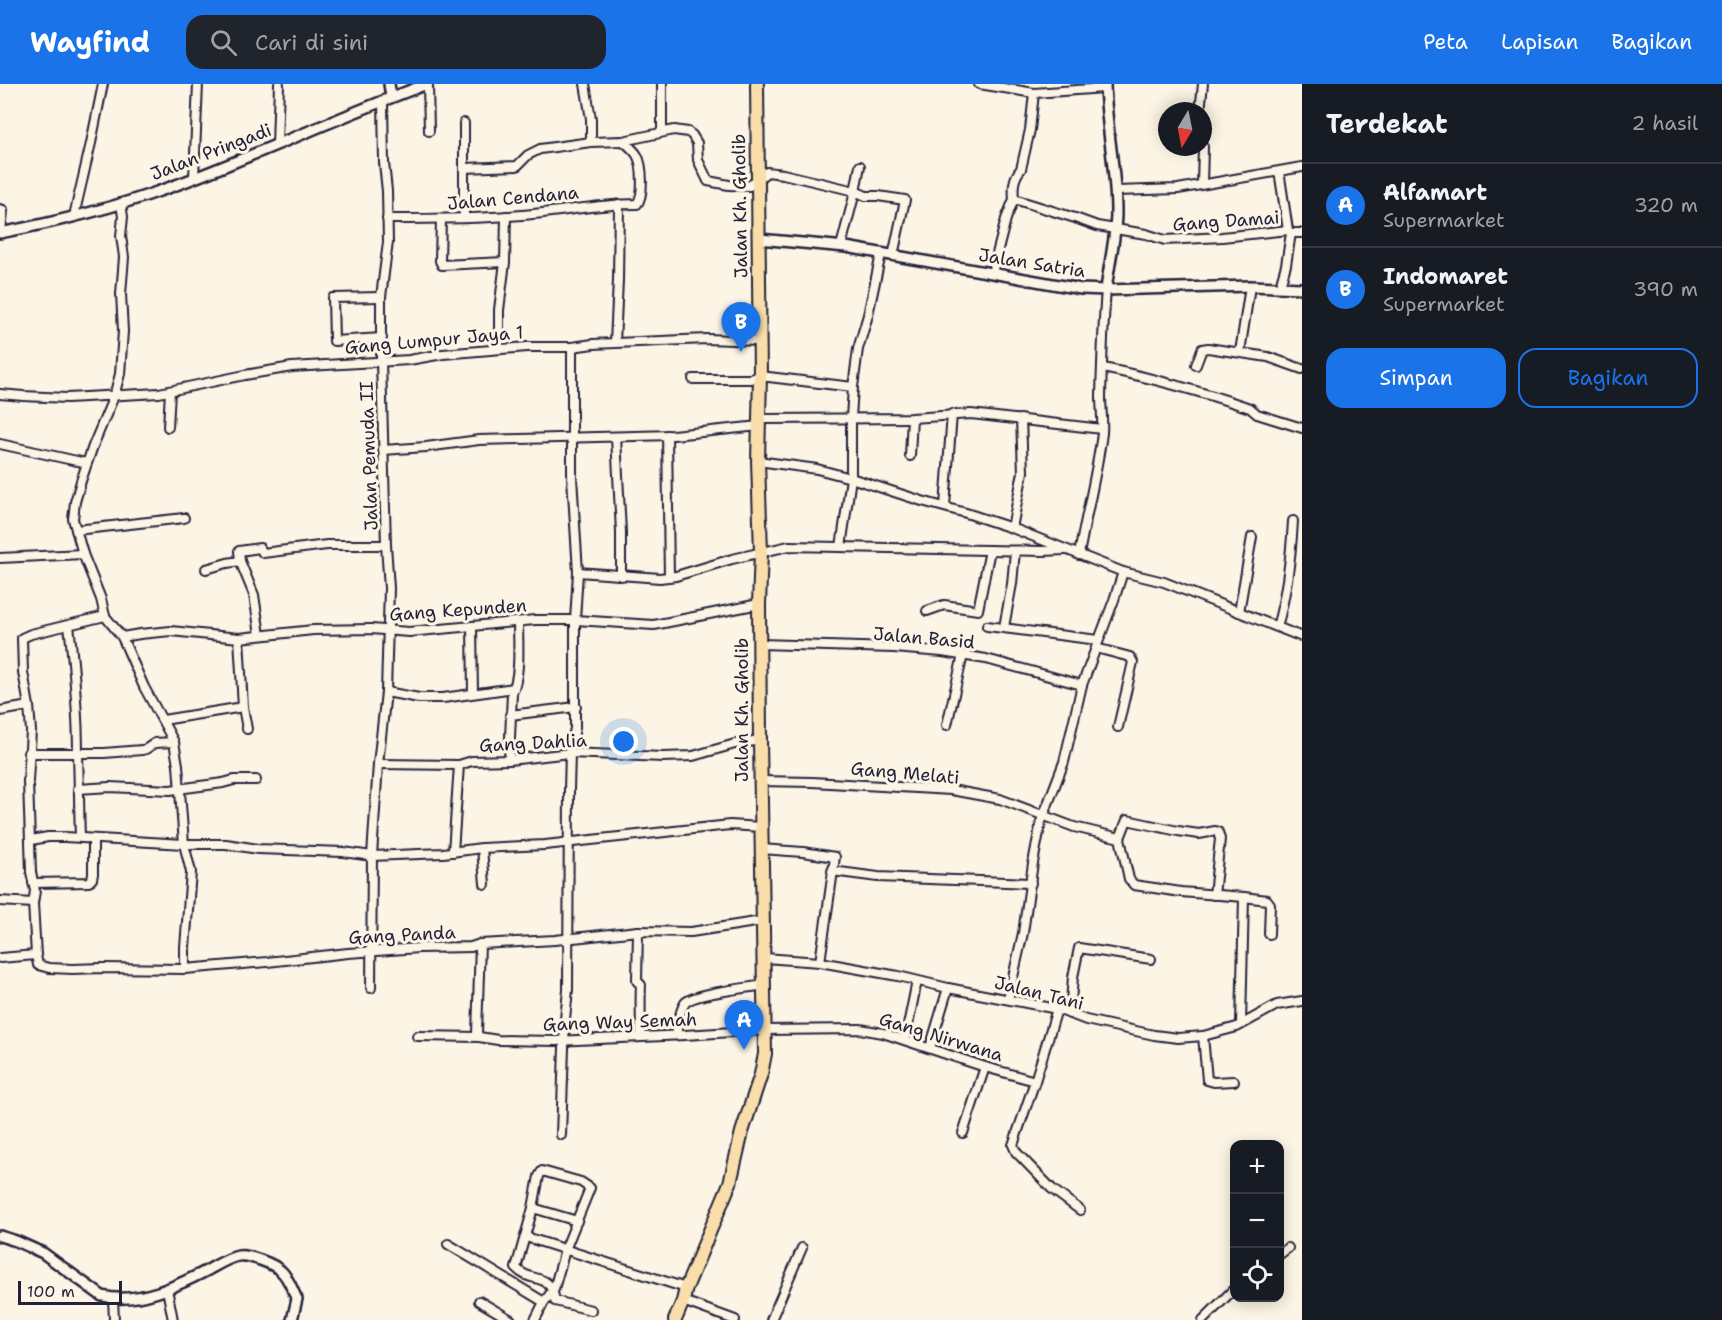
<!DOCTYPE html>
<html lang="id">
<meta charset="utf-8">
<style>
body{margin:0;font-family:"Shantell Sans",sans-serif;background:#20242c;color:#f1f3f6}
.controls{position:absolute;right:18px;bottom:18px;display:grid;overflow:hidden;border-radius:12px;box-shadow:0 3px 15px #0003}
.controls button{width:54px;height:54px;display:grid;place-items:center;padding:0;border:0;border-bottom:2px solid #363941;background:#171b24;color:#f1f3f6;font:30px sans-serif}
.compass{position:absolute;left:1158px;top:18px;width:54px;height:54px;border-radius:50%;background:#171b24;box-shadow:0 3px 15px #0003;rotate:190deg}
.scale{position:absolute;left:18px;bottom:15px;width:104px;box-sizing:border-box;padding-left:6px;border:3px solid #22223b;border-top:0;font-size:16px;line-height:21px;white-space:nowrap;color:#22223b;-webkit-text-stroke:4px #fcf5e5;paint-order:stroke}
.you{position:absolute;left:624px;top:658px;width:21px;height:21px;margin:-15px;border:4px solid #fff;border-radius:50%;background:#1a73e8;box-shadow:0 0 0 9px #1a73e833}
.badge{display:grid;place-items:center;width:39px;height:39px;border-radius:50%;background:#1a73e8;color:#fff;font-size:20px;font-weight:700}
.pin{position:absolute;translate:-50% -50px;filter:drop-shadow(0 2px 3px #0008)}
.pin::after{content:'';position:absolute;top:32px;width:21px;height:18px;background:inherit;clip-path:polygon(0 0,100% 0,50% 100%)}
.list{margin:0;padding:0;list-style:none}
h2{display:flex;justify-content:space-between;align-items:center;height:78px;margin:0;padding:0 24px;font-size:26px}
h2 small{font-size:20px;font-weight:400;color:#9ea1a6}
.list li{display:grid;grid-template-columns:39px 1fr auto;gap:18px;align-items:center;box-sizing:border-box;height:84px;padding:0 24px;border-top:2px solid #363941}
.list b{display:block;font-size:22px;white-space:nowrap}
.list p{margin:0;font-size:20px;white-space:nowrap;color:#9ea1a6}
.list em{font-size:20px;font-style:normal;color:#9ea1a6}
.actions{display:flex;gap:12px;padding:18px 24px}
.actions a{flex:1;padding:14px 0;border:2px solid #1a73e8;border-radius:18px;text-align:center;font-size:21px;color:#1a73e8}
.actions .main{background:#1a73e8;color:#fff}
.icon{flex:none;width:33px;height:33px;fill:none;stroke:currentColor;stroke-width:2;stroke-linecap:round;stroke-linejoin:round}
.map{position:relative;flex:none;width:1302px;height:1236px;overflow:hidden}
header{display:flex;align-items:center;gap:36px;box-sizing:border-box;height:84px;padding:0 30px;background:#1a73e8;color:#fff}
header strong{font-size:28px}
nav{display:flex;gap:33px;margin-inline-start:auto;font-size:21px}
.search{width:420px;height:54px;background:#20242c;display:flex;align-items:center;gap:15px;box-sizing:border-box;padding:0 21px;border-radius:18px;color:#9ea1a6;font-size:22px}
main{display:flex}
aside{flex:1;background:#171b24}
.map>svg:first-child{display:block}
</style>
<header>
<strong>Wayfind</strong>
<div class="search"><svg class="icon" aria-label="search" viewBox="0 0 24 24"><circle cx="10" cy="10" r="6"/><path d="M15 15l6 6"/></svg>Cari di sini</div>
<nav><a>Peta</a><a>Lapisan</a><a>Bagikan</a></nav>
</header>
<main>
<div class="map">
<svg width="1302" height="1236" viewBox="0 0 1302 1236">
<rect width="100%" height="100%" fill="#fcf5e5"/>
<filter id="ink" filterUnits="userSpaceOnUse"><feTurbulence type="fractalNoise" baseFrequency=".0167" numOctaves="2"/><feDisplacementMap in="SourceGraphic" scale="12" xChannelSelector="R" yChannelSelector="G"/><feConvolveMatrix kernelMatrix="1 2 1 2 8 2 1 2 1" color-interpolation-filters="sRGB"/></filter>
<g filter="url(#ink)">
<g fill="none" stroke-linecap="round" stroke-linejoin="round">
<defs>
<g id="minor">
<path d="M 428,0 L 429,47"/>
<path d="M 585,0 L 591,35 L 591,58"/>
<path d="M 662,0 L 662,48"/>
<path d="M 979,0 L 1034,9 L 1105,4"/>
<path d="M 1200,27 L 1203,0"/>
<path d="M 464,39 L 464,134"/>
<path d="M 277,60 L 279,0"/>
<path d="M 464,84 L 517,82 L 528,71 L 540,65 L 591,58 L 623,57 L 674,46 L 688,48 L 692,51 L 697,59 L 698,76 L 708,97 L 729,101 L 749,102 L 767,88 L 783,90 L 855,107 L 866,112 L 878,112 L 905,116 L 893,172"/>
<path d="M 194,93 L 198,0"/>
<path d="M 1280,93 L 1288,146"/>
<path d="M 1202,100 L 1203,63"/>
<path d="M 855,107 L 860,82"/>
<path d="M 1116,107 L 1178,105 L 1302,83"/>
<path d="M 1014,115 C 1013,104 1013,94 1021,85 L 1030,46 L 1034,9"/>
<path d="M 121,119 L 123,133 L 121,152 L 124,173 L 121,210 L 123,247 L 120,290 L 114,312 L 93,362 L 81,397 L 75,418 L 73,435 L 83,470 L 101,515 L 105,532 L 122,553 L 144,603 L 174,658 L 178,681 L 184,760 L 191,788 L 185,863 L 185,885"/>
<path d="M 0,125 L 3,126 L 1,149"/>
<path d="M 74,132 L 91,59 L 103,0"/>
<path d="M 387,135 C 432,135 477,135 522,131 C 561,128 598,120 637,120 C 644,112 643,81 637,71 C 634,66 628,61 623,57"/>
<path d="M 441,135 L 440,177 L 442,181 L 505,178"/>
<path d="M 841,162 L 854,112"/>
<path d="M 992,189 L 1006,135 L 1014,115 L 1075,134 L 1097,142 L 1146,150 L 1165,156 L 1222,153 L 1288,146 L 1291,149 L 1302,149"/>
<path d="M 1280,202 L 1286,181 L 1291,149"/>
<path d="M 381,213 L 333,214 L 334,257 L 382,254"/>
<path d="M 615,259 L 618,196 L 619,120"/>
<path d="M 499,265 L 499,226 L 505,178 L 506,132"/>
<path d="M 1240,268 L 1250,202"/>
<path d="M 1196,281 L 1202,265 L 1208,264 L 1268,273 L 1302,285"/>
<path d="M 1103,284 C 1153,294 1202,308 1250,324 L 1257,330 L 1302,344"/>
<path d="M 693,295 L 751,295 L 760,292 L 853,303"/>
<path d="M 0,310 L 23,312 L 67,314 L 159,309 L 245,291 L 292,283 L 409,276 L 443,270 L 527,263 L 572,263 L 593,260 L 707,255 L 759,257"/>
<path d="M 765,335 L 912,334 L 971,330 L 1102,345"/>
<path d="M 168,343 L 170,307"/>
<path d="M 667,351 L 669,493"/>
<path d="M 616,353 L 621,448 L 621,492"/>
<path d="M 0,360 L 86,379"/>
<path d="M 383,366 L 426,363 L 479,356 L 673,351 L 759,342"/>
<path d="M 910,372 L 912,334"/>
<path d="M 758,377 L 817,385 L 851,394 L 922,417 L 966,429 L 1012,444 L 1123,488 L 1164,498 L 1302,553"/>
<path d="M 945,422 L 952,330"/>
<path d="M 1012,444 L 1023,388 L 1021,335"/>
<path d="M 76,446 L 184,434"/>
<path d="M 841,463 L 851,394 L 851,334 L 853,303 L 858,265 L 868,231 L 881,170"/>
<path d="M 1079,471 C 1086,430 1097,390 1102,349 C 1103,336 1101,324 1101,312 C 1102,276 1103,241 1106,206"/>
<path d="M 0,474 L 83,470"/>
<path d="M 206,485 L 227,479 L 240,477"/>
<path d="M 578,488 L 660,494 L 676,492 L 732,475 L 789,462 L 1042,467 L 1065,466"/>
<path d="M 927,527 L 944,521 L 978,526 L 990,466"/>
<path d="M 1239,528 L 1252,453"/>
<path d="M 105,532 L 31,550 L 22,554 L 23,588 L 29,622 L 31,647 L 28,697 L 31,788 L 35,807 L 33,819 L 36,871 L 38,881 L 49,884 L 73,885 L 102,884 L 185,885 L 267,878 L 348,869 L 419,864 L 471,863 L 480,860 L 555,856 L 638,847 L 691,848 L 762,837"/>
<path d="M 69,541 C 74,584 78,627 78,670 C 79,698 79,726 80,753"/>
<path d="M 472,542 L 473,609"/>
<path d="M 987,542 L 1098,556"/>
<path d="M 1004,543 L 1012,500 L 1015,467"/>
<path d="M 1277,543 C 1287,508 1291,473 1293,437"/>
<path d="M 260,551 L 254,511 L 240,477 L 239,467 L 260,464 L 263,469 L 327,461 L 386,461"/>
<path d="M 122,553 L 140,550 L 171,547 L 239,554 L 313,546 L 371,545 L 409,548 L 535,536 L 575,536 L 654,541 L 759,520"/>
<path d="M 239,554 L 243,623 L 247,645"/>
<path d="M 760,560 L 894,564 L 942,568 L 986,575 L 1082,601"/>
<path d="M 1096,564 L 1130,573 L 1133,578 L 1118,643"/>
<path d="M 386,608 L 419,614 L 443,614 L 514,604"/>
<path d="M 0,627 L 29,622"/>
<path d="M 510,631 L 576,623"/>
<path d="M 163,636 L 243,623"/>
<path d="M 947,641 L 963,571"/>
<path d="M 28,669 L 104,669 L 142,666 L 146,665 L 155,659 L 174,658"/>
<path d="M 509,676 L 512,609 C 521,590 518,559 518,538"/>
<path d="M 378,680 L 459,681 L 472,677 L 509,676 L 570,669 L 663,673 L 693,672 L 735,660 L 760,656"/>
<path d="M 760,697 L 812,698 L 951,706 L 1000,715 L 1074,743 L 1120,754 L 1129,795 L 1134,801 L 1181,808 L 1244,813 L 1267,816 L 1270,820 L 1269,850"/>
<path d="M 78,705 L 110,703 L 170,706 L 223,699 L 234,696 L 256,696"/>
<path d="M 1120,754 L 1127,736 L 1178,747 L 1199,750 L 1215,747 L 1218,748 L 1220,755 L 1214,811"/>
<path d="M 31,756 L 48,753 L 65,753 L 184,760 L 226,760 L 258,765 L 343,768 L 372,772 L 443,769 L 482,764 L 545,761 L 730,741 L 761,743"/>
<path d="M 482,764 L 485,800"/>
<path d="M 761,765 L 803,768 L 835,773 L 820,878"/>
<path d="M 453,768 L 459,681"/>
<path d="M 832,787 L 878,793 L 1031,799"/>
<path d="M 33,799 L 89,798 L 92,795 L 93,790 L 93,755"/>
<path d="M 0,817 L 33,819"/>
<path d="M 638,847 L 637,897 L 641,901 C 640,918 641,935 641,953"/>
<path d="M 0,874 L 36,871"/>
<path d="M 764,874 L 820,878 L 898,892 L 948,904 L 1057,925 L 1086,936 L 1154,951 L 1178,954 L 1203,952 L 1237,943 L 1277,921 L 1302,917"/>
<path d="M 371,904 L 372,772 L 378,680 L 386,608 L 389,504 L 386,461 L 381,277 L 381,213 L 388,158 L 387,107 L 384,79 L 383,17"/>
<path d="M 1008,915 L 1023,849 L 1033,779 L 1041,738 L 1064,678 L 1082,601 L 1114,516 L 1123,488"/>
<path d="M 1057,925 L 1035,997 L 1013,1061 L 1016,1068 L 1052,1105 L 1080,1126"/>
<path d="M 1070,930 L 1073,893 L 1079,864 L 1151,875"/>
<path d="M 1241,940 L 1244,813"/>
<path d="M 676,951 C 678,942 679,927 685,919 C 693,909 749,904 764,901"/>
<path d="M 417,952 L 479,953 L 498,956 L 556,957 L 685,951 L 764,946 L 860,945 L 883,949 L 985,983 L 1035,997"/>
<path d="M 1203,952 L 1207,996 L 1214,998 L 1234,997"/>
<path d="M 479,953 L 477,949 L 480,860"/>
<path d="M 905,956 L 917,897"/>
<path d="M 930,964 L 948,904"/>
<path d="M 963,1049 L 985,983"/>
<path d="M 561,1051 L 565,935 L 568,906 L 569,706 L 570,669 L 575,644 L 575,536 L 578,488 L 572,393 L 572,263"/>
<path d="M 533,1124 L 577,1137"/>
<path d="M 526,1153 L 686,1204"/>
<path d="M 448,1160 L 544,1218"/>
<path d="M 1280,1170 L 1288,1164"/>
<path d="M 167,1205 L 173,1236"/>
<path d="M 113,1215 L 114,1236"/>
<path d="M 479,1217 L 511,1236"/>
<path d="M 683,1217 L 735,1236"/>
<path d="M 535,1236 L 544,1218 L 554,1205 L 565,1166 L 590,1104 L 581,1098 L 542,1087 L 539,1092 L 533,1124 L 516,1184 C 532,1201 550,1186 555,1217 L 591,1226"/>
<path d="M 771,1236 L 802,1164"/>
<path d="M 1203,1236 L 1234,1205"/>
</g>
<g id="tertiary">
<path d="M 389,0 L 391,13"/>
<path d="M 1105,0 C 1106,43 1116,85 1116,128 C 1116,154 1109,180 1106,206"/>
<path d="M 0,149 C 57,138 114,124 168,104 C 255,72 340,32 427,0"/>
<path d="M 759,155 L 846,163 L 1081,205 L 1106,206 L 1250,202 L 1302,204"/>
<path d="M 0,1152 L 16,1157 L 43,1169 L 102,1212 C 138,1221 177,1202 208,1186 C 217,1181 228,1174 238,1172 C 248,1170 274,1180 281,1187 C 289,1194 292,1206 297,1215 L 292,1236"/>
</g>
<path id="primary" d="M 675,1236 L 683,1217 L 686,1204 L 730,1099 L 742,1048 L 761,990 L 765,970 L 760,656 L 759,520 L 761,468 L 758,377 L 760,292 L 757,0"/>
</defs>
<use href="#minor" stroke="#22223b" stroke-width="12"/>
<use href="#tertiary" stroke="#22223b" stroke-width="14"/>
<use href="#primary" stroke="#22223b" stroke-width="16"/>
<use href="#minor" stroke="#fcf5e5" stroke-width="8"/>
<use href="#tertiary" stroke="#fcf5e5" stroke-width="9"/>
<use href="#primary" stroke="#f9deab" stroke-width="12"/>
</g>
</g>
<g text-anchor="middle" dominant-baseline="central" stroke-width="6" stroke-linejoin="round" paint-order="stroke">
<g font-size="18" fill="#22223b" stroke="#fcf5e5">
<text transform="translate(211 68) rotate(-21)">Jalan Pringadi</text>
<text transform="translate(513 114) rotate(-5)">Jalan Cendana</text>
<text transform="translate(740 122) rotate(-91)">Jalan Kh. Gholib</text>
<text transform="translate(1226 137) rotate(-4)">Gang Damai</text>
<text transform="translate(1032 179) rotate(9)">Jalan Satria</text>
<text transform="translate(434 256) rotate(-5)">Gang Lumpur Jaya 1</text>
<text transform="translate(369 372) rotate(-92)">Jalan Pemuda II</text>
<text transform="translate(458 526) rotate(-4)">Gang Kepunden</text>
<text transform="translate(924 554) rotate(5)">Jalan Basid</text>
<text transform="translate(742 626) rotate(-90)">Jalan Kh. Gholib</text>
<text transform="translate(533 659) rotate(-3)">Gang Dahlia</text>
<text transform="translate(905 689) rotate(5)">Gang Melati</text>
<text transform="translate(402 851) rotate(-3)">Gang Panda</text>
<text transform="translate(1039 909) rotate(14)">Jalan Tani</text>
<text transform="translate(620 938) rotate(-2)">Gang Way Semah</text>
<text transform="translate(941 953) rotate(17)">Gang Nirwana</text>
</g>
</g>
</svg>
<div class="controls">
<button>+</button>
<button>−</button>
<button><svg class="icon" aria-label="locate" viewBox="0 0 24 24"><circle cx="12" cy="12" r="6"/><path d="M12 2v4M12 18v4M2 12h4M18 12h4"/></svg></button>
</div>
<svg class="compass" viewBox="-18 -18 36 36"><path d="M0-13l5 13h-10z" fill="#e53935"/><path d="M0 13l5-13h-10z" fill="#9ea1a6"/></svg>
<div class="scale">100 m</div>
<div class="you"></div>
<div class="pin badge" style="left:744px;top:966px">A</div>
<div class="pin badge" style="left:741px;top:268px">B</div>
</div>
<aside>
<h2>Terdekat<small>2 hasil</small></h2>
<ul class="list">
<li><span class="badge">A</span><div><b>Alfamart</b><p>Supermarket</p></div><em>320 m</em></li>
<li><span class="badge">B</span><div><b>Indomaret</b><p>Supermarket</p></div><em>390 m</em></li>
</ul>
<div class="actions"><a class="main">Simpan</a><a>Bagikan</a></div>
</aside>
</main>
